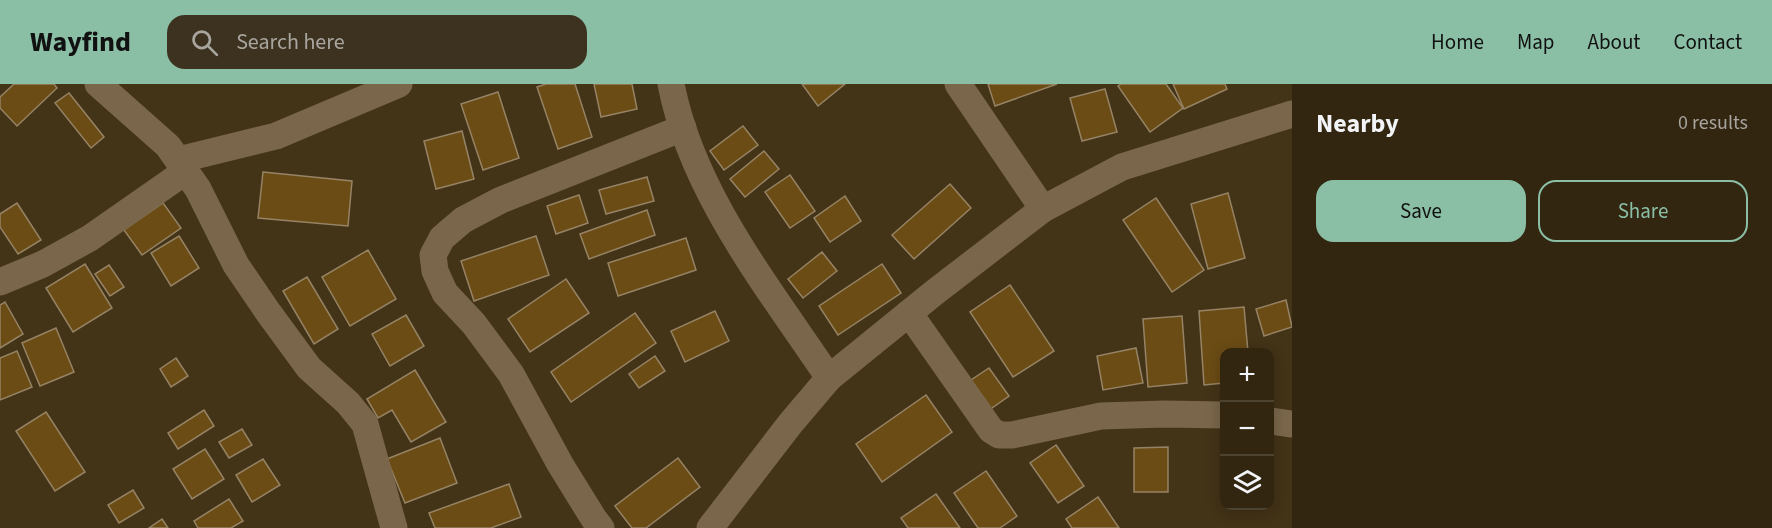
<!DOCTYPE html>
<meta charset="utf-8">
<style>
body{margin:0;font-family:"Source Sans 3",sans-serif;background:#3d321f;color:#f1f3f6}
.controls{position:absolute;right:18px;bottom:18px;display:grid;overflow:hidden;border-radius:12px;box-shadow:0 3px 15px #0003}
.controls button{width:54px;height:54px;display:grid;place-items:center;padding:0;border:0;border-bottom:2px solid #4d4331;background:#322611;color:#f1f3f6;font:30px sans-serif}
.list{margin:0;padding:0;list-style:none}
h2{display:flex;justify-content:space-between;align-items:center;height:78px;margin:0;padding:0 24px;font-size:26px}
h2 small{font-size:20px;font-weight:400;color:#a8a59f}
.actions{display:flex;gap:12px;padding:18px 24px}
.actions a{flex:1;padding:14px 0;border:2px solid #8abfa5;border-radius:18px;text-align:center;font-size:21px;color:#8abfa5}
.actions .main{background:#8abfa5;color:#111}
.icon{flex:none;width:33px;height:33px;fill:none;stroke:currentColor;stroke-width:2;stroke-linecap:round;stroke-linejoin:round}
.map{position:relative;flex:none;width:1292px;height:444px;overflow:hidden}
header{display:flex;align-items:center;gap:36px;box-sizing:border-box;height:84px;padding:0 30px;background:#8abfa5;color:#111}
header strong{font-size:28px}
nav{display:flex;gap:33px;margin-inline-start:auto;font-size:21px}
.search{width:420px;height:54px;background:#3d321f;display:flex;align-items:center;gap:15px;box-sizing:border-box;padding:0 21px;border-radius:18px;color:#a8a59f;font-size:22px}
main{display:flex}
aside{flex:1;background:#322611}
.map>svg:first-child{display:block}
</style>
<header>
<strong>Wayfind</strong>
<div class="search"><svg class="icon" aria-label="search" viewBox="0 0 24 24"><circle cx="10" cy="10" r="6"/><path d="M15 15l6 6"/></svg>Search here</div>
<nav><a>Home</a><a>Map</a><a>About</a><a>Contact</a></nav>
</header>
<main>
<div class="map">
<svg width="1292" height="444" viewBox="0 0 1292 444">
<rect width="100%" height="100%" fill="#433317"/>
<g fill="#6a4c14" stroke="#968365" stroke-width="1.5">
<path d="M 14,0 L 54,0 L 57,4 L 17,42 L 0,24 L 0,13 Z"/>
<path d="M 546,0 L 575,0 L 592,53 L 558,65 L 537,3 Z"/>
<path d="M 594,0 L 632,0 L 637,25 L 601,33 Z"/>
<path d="M 802,0 L 845,0 L 818,22 Z"/>
<path d="M 988,0 L 1057,0 L 995,22 Z"/>
<path d="M 1121,0 L 1166,0 L 1183,24 L 1150,48 L 1118,2 Z"/>
<path d="M 1173,0 L 1225,0 L 1227,5 L 1184,25 Z"/>
<path d="M 1105,5 L 1117,48 L 1082,57 L 1070,14 Z"/>
<path d="M 498,8 L 519,74 L 483,86 L 461,20 Z"/>
<path d="M 69,9 L 104,53 L 91,64 L 55,19 Z"/>
<path d="M 743,42 L 758,61 L 724,86 L 710,67 Z"/>
<path d="M 462,47 L 474,95 L 436,105 L 424,57 Z"/>
<path d="M 764,67 L 779,85 L 745,113 L 730,95 Z"/>
<path d="M 263,88 L 352,97 L 348,142 L 258,134 Z"/>
<path d="M 790,91 L 815,127 L 790,144 L 765,108 Z"/>
<path d="M 647,93 L 654,117 L 606,130 L 599,106 Z"/>
<path d="M 950,100 L 971,124 L 914,175 L 892,151 Z"/>
<path d="M 1228,109 L 1245,174 L 1208,185 L 1191,120 Z"/>
<path d="M 579,111 L 588,139 L 556,150 L 547,122 Z"/>
<path d="M 845,112 L 861,137 L 830,158 L 814,134 Z"/>
<path d="M 1156,114 L 1204,186 L 1172,208 L 1123,136 Z"/>
<path d="M 17,119 L 41,156 L 18,170 L 0,143 L 0,130 Z"/>
<path d="M 163,119 L 181,144 L 142,171 L 124,146 Z"/>
<path d="M 647,126 L 655,151 L 589,175 L 580,150 Z"/>
<path d="M 179,152 L 199,184 L 171,202 L 151,169 Z"/>
<path d="M 536,152 L 549,191 L 474,217 L 461,177 Z"/>
<path d="M 686,154 L 696,186 L 618,212 L 608,179 Z"/>
<path d="M 368,166 L 396,215 L 350,242 L 322,193 Z"/>
<path d="M 822,168 L 837,187 L 803,214 L 788,195 Z"/>
<path d="M 85,180 L 112,224 L 73,248 L 46,204 Z"/>
<path d="M 882,180 L 901,209 L 838,251 L 819,222 Z"/>
<path d="M 109,181 L 124,203 L 110,212 L 95,190 Z"/>
<path d="M 307,193 L 338,245 L 314,260 L 283,207 Z"/>
<path d="M 566,195 L 589,229 L 530,268 L 508,235 Z"/>
<path d="M 1010,201 L 1054,267 L 1013,293 L 970,228 Z"/>
<path d="M 1286,216 L 1292,243 L 1264,252 L 1256,225 Z"/>
<path d="M 5,218 L 23,250 L 0,264 L 0,221 Z"/>
<path d="M 1244,223 L 1248,268 L 1224,268 L 1224,299 L 1204,301 L 1199,227 Z"/>
<path d="M 715,227 L 729,257 L 685,278 L 671,247 Z"/>
<path d="M 635,229 L 656,259 L 571,318 L 551,288 Z"/>
<path d="M 406,231 L 424,262 L 390,282 L 372,250 Z"/>
<path d="M 1182,232 L 1187,299 L 1148,303 L 1143,235 Z"/>
<path d="M 56,244 L 74,288 L 40,302 L 22,259 Z"/>
<path d="M 1136,264 L 1143,299 L 1103,306 L 1097,272 Z"/>
<path d="M 17,267 L 32,303 L 0,316 L 0,274 Z"/>
<path d="M 655,272 L 665,287 L 639,304 L 629,290 Z"/>
<path d="M 176,274 L 188,292 L 171,303 L 160,285 Z"/>
<path d="M 989,284 L 1009,312 L 982,331 L 962,302 Z"/>
<path d="M 415,286 L 446,338 L 411,358 L 392,326 L 378,334 L 367,315 Z"/>
<path d="M 926,311 L 952,348 L 882,398 L 856,360 Z"/>
<path d="M 204,326 L 214,342 L 178,365 L 168,349 Z"/>
<path d="M 46,328 L 85,388 L 55,407 L 16,347 Z"/>
<path d="M 242,345 L 252,361 L 229,374 L 219,358 Z"/>
<path d="M 440,354 L 457,399 L 405,419 L 387,375 Z"/>
<path d="M 1056,361 L 1084,402 L 1058,419 L 1030,379 Z"/>
<path d="M 1168,363 L 1168,408 L 1134,408 L 1134,364 Z"/>
<path d="M 205,365 L 224,395 L 192,415 L 173,385 Z"/>
<path d="M 678,374 L 700,403 L 646,444 L 632,444 L 615,422 Z"/>
<path d="M 263,375 L 280,401 L 252,418 L 236,391 Z"/>
<path d="M 986,387 L 1017,432 L 1000,444 L 978,444 L 954,409 Z"/>
<path d="M 509,400 L 521,433 L 491,444 L 435,444 L 429,429 Z"/>
<path d="M 133,406 L 144,424 L 119,439 L 108,421 Z"/>
<path d="M 936,410 L 960,444 L 908,444 L 901,434 Z"/>
<path d="M 1098,413 L 1119,444 L 1072,444 L 1066,435 Z"/>
<path d="M 229,415 L 243,437 L 231,444 L 198,444 L 194,437 Z"/>
<path d="M 162,435 L 168,444 L 149,444 Z"/>
</g>
<g fill="none" stroke-linecap="round" stroke-linejoin="round">
<g stroke="#7a674b" stroke-width="27">
<path d="M 98,0 L 168,62 L 198,105 L 236,181 L 268,228 L 309,284 L 348,319 L 365,340 L 394,444"/>
<path d="M 671,0 C 692,109 769,204 829,294"/>
<path d="M 958,0 L 1043,125"/>
<path d="M 178,76 L 276,52 L 399,0"/>
<path d="M 0,198 L 43,180 L 90,154 L 186,87"/>
<path d="M 909,229 L 991,346 L 999,351 L 1012,351 L 1101,332 L 1164,330 L 1224,331"/>
<path d="M 1270,337 L 1292,340"/>
<path d="M 601,444 L 594,435 L 560,380 L 511,290 L 474,240 L 445,209 L 435,187 L 433,171 L 442,154 L 463,136 L 501,116 L 683,44"/>
<path d="M 710,444 L 790,340 L 829,294 L 935,208 L 1043,125 L 1122,83 L 1292,30"/>
</g>
</g>
</svg>
<div class="controls">
<button>+</button>
<button>−</button>
<button><svg class="icon" aria-label="layers" viewBox="0 0 24 24"><path d="M12 4l9 5-9 5-9-5zM3 14l9 5 9-5"/></svg></button>
</div>
</div>
<aside>
<h2>Nearby<small>0 results</small></h2>
<ul class="list">
</ul>
<div class="actions"><a class="main">Save</a><a>Share</a></div>
</aside>
</main>
